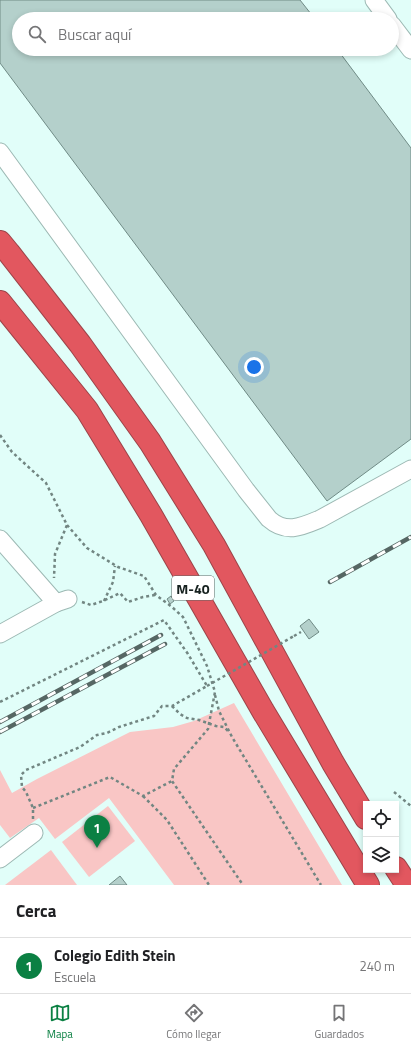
<!DOCTYPE html>
<html lang="es">
<meta charset="utf-8">
<style>
body{margin:0;font-family:"Titillium Web",sans-serif;background:#f6f6f6;color:#202124}
.controls{position:absolute;right:12px;bottom:12px;display:grid;overflow:hidden;border-radius:0px;box-shadow:0 2px 6px #0003}
.controls button{width:36px;height:36px;display:grid;place-items:center;padding:0;border:0;border-bottom:1px solid #e0e0e0;background:#fff;color:#202124;font:20px sans-serif}
.you{position:absolute;left:254px;top:367px;width:14px;height:14px;margin:-10px;border:3px solid #fff;border-radius:50%;background:#1a73e8;box-shadow:0 0 0 6px #1a73e833}
.badge{display:grid;place-items:center;width:26px;height:26px;border-radius:50%;background:#0b8043;color:#fff;font-size:13px;font-weight:700}
.pin{position:absolute;translate:-50% -33px;filter:drop-shadow(0 1px 2px #0008)}
.pin::after{content:'';position:absolute;top:21px;width:14px;height:12px;background:inherit;clip-path:polygon(0 0,100% 0,50% 100%)}
.list{margin:0;padding:0;list-style:none}
h2{display:flex;justify-content:space-between;align-items:center;height:52px;margin:0;padding:0 16px;font-size:17px}
h2 small{font-size:13px;font-weight:400;color:#757577}
.list li{display:grid;grid-template-columns:26px 1fr auto;gap:12px;align-items:center;box-sizing:border-box;height:56px;padding:0 16px;border-top:1px solid #e0e0e0}
.list b{display:block;font-size:15px;white-space:nowrap}
.list p{margin:0;font-size:13px;white-space:nowrap;color:#757577}
.list em{font-size:13px;font-style:normal;color:#757577}
.icon{flex:none;width:22px;height:22px;fill:none;stroke:currentColor;stroke-width:2;stroke-linecap:round;stroke-linejoin:round}
.map{position:relative;flex:none;width:411px;height:885px;overflow:hidden}
.search{position:absolute;background:#fff;box-shadow:0 2px 6px #0003;left:12px;right:12px;top:12px;height:44px;display:flex;align-items:center;gap:10px;box-sizing:border-box;padding:0 14px;border-radius:22px;color:#757577;font-size:15px}
.sheet{height:108px;background:#fff}
nav{display:flex;justify-content:space-around;align-items:center;box-sizing:border-box;height:56px;border-top:1px solid #e0e0e0;background:#fff;font-size:11px;color:#757577}
nav a{display:grid;justify-items:center;gap:2px}
nav .on{color:#0b8043}
.map>svg:first-child{display:block}
</style>
<div class="map">
<svg width="411" height="885" viewBox="0 0 411 885">
<rect width="100%" height="100%" fill="#e1fef9"/>
<g fill="#f9c6c5">
<path d="M 234,703 L 342,885 L 174,885 L 109,798 L 55,839 L 39,818 L 10,838 L 0,825 L 0,770 L 12,793 L 37,779 L 130,732 L 173,727 L 194,721 Z"/>
<path d="M 108,806 L 135,841 L 89,877 L 62,842 Z"/>
<path d="M 51,850 L 77,885 L 5,885 Z"/>
</g>
<g fill="#b4d0cb" stroke="#708b86">
<path d="M 0,0 L 300,0 L 315,19 L 19,19 L 19,49 L 337,49 L 411,148 L 411,439 L 327,501 L 0,63 Z"/>
<path d="M 171,596 L 174,601 L 170,604 L 167,599 Z"/>
<path d="M 309,619 L 319,632 L 309,639 L 300,626 Z"/>
<path d="M 120,876 L 127,885 L 109,885 Z"/>
</g>
<g fill="none" stroke-linecap="round" stroke-linejoin="round">
<defs>
<g id="minor">
<path d="M 374,0 L 388,19"/>
<path d="M 392,25 L 411,50"/>
<path d="M 0,152 L 246,490 L 269,519 C 286,534 301,527 320,519 L 411,469"/>
<path d="M 0,539 L 56,603"/>
<path d="M 0,634 L 56,603 L 68,599"/>
<path d="M 0,859 L 34,833"/>
</g>
<g id="highway">
<path d="M 0,242 L 9,253 L 80,344 L 150,442 L 214,545 L 333,763 L 366,818"/>
<path d="M 0,302 L 87,410 L 151,515 L 263,711 L 368,885"/>
<path d="M 396,868 L 407,885"/>
</g>
</defs>
<use href="#minor" stroke="#9db9b4" stroke-width="19"/>
<use href="#highway" stroke="#9b4449" stroke-width="24"/>
<g stroke="#728682" stroke-width="2.5" stroke-dasharray="3 3" stroke-linecap="butt">
<path d="M 0,435 L 12,452 L 46,483 L 67,525 L 55,554 L 54,578"/>
<path d="M 67,525 L 87,548 L 118,567 L 144,576 L 156,595 L 172,607 L 183,617 L 207,666 L 215,692 L 208,729 L 174,769 L 172,781 L 243,885"/>
<path d="M 104,601 L 113,582 L 115,566"/>
<path d="M 82,602 L 91,605 L 103,601 L 120,593 L 128,602 L 143,597 L 155,595"/>
<path d="M 294,636 L 301,632"/>
<path d="M 215,695 L 219,711 L 232,737 L 321,885"/>
<path d="M 0,702 L 164,620 L 188,654 L 207,686 L 172,706 L 162,706 L 154,716 L 119,727 L 107,733 L 97,735 L 80,747 L 26,770 L 21,775 L 22,787 L 26,792 L 33,808 L 33,819"/>
<path d="M 172,706 L 180,714 L 187,718 L 199,720 L 216,726 L 224,727 L 228,731"/>
<path d="M 394,792 L 411,806"/>
<path d="M 143,796 L 167,820 L 209,885"/>
<path d="M 33,808 L 110,777 L 143,796 L 172,781"/>
</g>
<use href="#minor" stroke="#fff" stroke-width="17"/>
<use href="#highway" stroke="#e2575f" stroke-width="22"/>
<defs>
<g id="rail">
<path d="M 330,582 L 411,537"/>
<path d="M 0,722 L 161,635"/>
<path d="M 0,732 L 165,644"/>
</g>
</defs>
<use href="#rail" stroke="#566764" stroke-width="4.5"/>
<use href="#rail" stroke="#fff" stroke-width="3" stroke-dasharray="9" stroke-linecap="butt"/>
<path stroke="#728682" stroke-width="2.5" stroke-dasharray="3 3" stroke-linecap="butt" d="M 207,686 L 294,636"/>
</g>
<g text-anchor="middle" dominant-baseline="central" stroke-width="4" stroke-linejoin="round" paint-order="stroke">
<rect fill="#fff" stroke="#5c6462" stroke-width="1" x="172" y="576" width="42" height="24" rx="3"/>
<g font-size="14" font-weight="bold" fill="#16211f">
<text x="193" y="588">M-40</text>
</g>
</g>
</svg>
<div class="controls">
<button><svg class="icon" aria-label="locate" viewBox="0 0 24 24"><circle cx="12" cy="12" r="6"/><path d="M12 2v4M12 18v4M2 12h4M18 12h4"/></svg></button>
<button><svg class="icon" aria-label="layers" viewBox="0 0 24 24"><path d="M12 4l9 5-9 5-9-5zM3 14l9 5 9-5"/></svg></button>
</div>
<div class="you"></div>
<div class="pin badge" style="left:97px;top:848px">1</div>
<div class="search"><svg class="icon" aria-label="search" viewBox="0 0 24 24"><circle cx="10" cy="10" r="6"/><path d="M15 15l6 6"/></svg>Buscar aquí</div>
</div>
<section class="sheet">
<h2>Cerca<small></small></h2>
<ul class="list">
<li><span class="badge">1</span><div><b>Colegio Edith Stein</b><p>Escuela</p></div><em>240 m</em></li>
</ul>
</section>
<nav>
<a class="on"><svg class="icon" aria-label="map" viewBox="0 0 24 24"><path d="M3 6l6-2 6 2 6-2v14l-6 2-6-2-6 2zM9 4v14M15 6v14"/></svg>Mapa</a>
<a><svg class="icon" aria-label="directions" viewBox="0 0 24 24"><path d="M12 3l9 9-9 9-9-9zM9 14v-3h6M13 9l2 2-2 2"/></svg>Cómo llegar</a>
<a><svg class="icon" aria-label="saved" viewBox="0 0 24 24"><path d="M7 4h10v16l-5-4-5 4z"/></svg>Guardados</a>
</nav>
